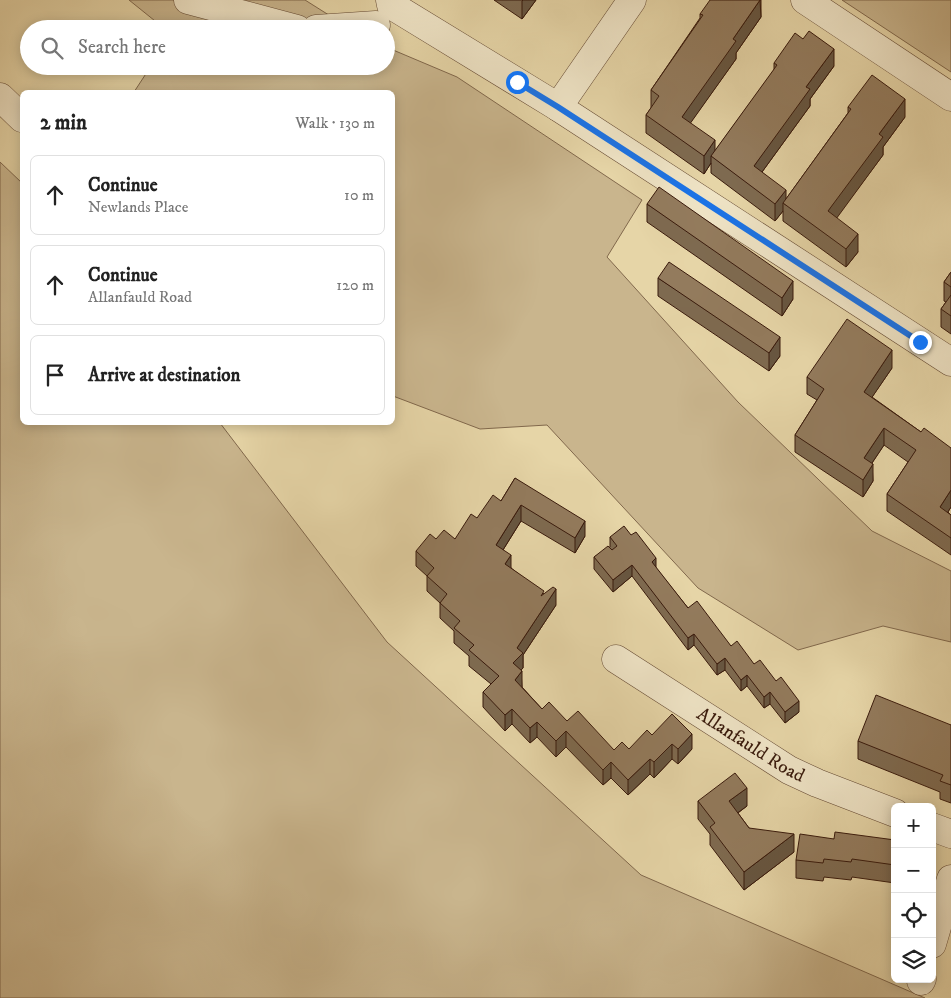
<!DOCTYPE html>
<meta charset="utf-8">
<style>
body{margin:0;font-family:"IM FELL DW Pica",serif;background:#f2f2f2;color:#222}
.controls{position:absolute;right:15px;bottom:15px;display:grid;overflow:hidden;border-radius:8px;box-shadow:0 2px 12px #0003}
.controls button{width:45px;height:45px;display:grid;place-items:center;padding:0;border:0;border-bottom:1px solid #e0e0e0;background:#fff;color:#222;font:25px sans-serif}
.stop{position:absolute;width:15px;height:15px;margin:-11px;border:4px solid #1a73e8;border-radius:50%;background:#fff}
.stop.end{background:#1a73e8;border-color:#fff;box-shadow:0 1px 5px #0008}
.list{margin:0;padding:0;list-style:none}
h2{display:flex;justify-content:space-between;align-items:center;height:65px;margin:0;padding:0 20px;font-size:21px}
h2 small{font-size:16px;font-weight:400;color:#767676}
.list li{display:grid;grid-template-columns:32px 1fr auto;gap:15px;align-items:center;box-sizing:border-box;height:80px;margin:0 10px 10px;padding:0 10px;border:1px solid #e0e0e0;border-radius:8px}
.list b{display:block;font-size:19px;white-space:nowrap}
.list p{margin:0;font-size:16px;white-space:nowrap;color:#767676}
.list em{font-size:16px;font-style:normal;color:#767676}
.icon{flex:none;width:28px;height:28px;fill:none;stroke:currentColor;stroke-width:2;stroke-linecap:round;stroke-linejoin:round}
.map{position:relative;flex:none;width:951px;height:998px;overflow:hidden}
.search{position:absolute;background:#fff;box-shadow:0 2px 12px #0003;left:20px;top:20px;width:375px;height:55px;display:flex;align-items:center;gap:12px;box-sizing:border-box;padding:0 18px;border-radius:28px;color:#767676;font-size:19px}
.panel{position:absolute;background:#fff;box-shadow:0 2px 12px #0003;left:20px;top:90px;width:375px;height:335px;border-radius:8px}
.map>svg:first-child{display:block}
</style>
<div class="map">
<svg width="951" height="998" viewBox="0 0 951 998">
<rect width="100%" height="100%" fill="#e6d5a7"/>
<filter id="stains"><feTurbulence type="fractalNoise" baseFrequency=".004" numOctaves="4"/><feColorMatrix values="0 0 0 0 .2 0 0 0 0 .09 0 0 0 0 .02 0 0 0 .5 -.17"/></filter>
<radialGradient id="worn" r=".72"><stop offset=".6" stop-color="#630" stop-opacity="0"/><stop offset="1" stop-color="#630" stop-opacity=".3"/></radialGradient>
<g fill="#c9b58d" stroke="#81684c">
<path d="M 129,0 L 305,0 L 351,29 L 165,29 Z"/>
<path d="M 842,0 L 951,0 L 951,72 Z"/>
<path d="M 386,47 L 457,77 L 642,200 L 607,257 L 738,402 L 872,531 L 951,571 L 951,642 L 883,626 L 798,650 L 698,588 L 547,425 L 480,429 L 393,396 L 392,92 L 134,92 L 151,66 L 386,66 Z"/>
<path d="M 0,162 L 22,183 L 22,422 L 220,423 L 387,642 L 641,875 L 925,998 L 0,998 Z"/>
</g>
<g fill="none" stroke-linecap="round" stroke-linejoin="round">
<defs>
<g id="minor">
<path d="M 188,0 L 297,29"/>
<path d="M 390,0 L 391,5 L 558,107"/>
<path d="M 632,0 L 558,107 L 951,362"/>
<path d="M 805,0 L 951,97"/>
<path d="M 316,29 L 376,25"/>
<path d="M 0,97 L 22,118"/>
<path id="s1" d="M 616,659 L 789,770 L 817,783 L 895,813"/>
<path d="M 932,827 L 951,834"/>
<path d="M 932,944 L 951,879"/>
<path d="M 921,981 L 922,979"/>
</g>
</defs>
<use href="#minor" stroke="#644933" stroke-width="29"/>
<use href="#minor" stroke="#efe4c6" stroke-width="28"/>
</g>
<g fill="#7e6a50" stroke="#391a0c">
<path d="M 494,0 L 536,0 L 522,19 Z"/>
<path d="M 761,0 L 761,17 L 736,53 L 736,59 L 690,123 L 715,151 L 774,70 L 774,63 L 834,66 L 810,99 L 810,106 L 762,172 L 786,199 L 848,113 L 848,107 L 905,117 L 883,147 L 883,155 L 836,218 L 858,252 L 846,267 L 783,221 L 783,211 L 775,221 L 711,173 L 711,163 L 704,174 L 646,133 L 646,115 L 651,108 L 651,90 L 700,18 L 700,14 Z"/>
<path d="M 647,204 L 793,299 L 782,316 L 647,222 Z"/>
<path d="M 951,272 L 951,334 L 941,327 L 941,309 L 946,302 L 944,301 L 944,282 Z"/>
<path d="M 658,278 L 780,356 L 769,371 L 658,296 Z"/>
<path d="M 892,368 L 872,397 L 921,432 L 951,507 L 948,512 L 951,515 L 951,555 L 887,511 L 887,494 L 908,462 L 884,445 L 872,463 L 873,481 L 863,497 L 795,452 L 795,435 L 817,400 L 807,394 L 807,377 Z"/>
<path d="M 515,478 L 585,536 L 575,553 L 521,521 L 503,550 L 511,568 L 544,594 L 556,605 L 523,655 L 523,668 L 521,670 L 522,687 L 542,709 L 567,721 L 614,750 L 629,749 L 652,735 L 692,749 L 678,764 L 672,759 L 654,778 L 650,774 L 628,795 L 611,778 L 603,785 L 566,747 L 556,757 L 537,737 L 530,743 L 512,724 L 505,731 L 483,707 L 483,692 L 491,684 L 469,666 L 469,656 L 454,643 L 454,631 L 440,618 L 440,603 L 427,591 L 427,576 L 416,566 L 416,551 L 436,539 L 455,539 L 477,518 L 501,501 Z"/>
<path d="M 610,537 L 656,568 L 688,608 L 731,646 L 754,664 L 799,712 L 785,723 L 770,704 L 764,708 L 747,686 L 741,691 L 725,670 L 717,675 L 694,645 L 688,650 L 632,576 L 613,592 L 594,569 L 594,557 L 610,547 Z"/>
<path d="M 951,725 L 951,803 L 940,799 L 940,792 L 858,759 L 858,741 Z"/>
<path d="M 698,801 L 747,806 L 738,813 L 749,828 L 794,852 L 744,890 L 710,845 L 710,834 L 698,819 Z"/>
<path d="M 834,839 L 895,840 L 895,883 L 852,877 L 851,880 L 824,877 L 823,881 L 796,878 L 796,860 Z"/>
</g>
<g fill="#675641" stroke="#391a0c">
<path d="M 523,0 L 536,0 L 522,19 L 522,1 Z"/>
<path d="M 760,0 L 761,17 L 736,53 L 736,59 L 682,135 L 682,117 L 733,39 Z"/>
<path d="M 834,49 L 834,66 L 810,99 L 810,106 L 754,183 L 754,166 L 806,87 Z"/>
<path d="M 905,99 L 905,117 L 883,147 L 883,155 L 828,230 L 828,211 L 879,134 Z"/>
<path d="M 715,140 L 715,158 L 711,156 L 711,163 L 704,174 L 704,156 Z"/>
<path d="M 786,190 L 786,205 L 783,203 L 783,211 L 775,221 L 775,204 Z"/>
<path d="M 858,234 L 858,252 L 846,267 L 846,249 Z"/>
<path d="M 793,281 L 793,299 L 782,316 L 782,298 Z"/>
<path d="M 780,337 L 780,356 L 769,371 L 769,353 Z"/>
<path d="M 892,350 L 892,368 L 864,409 L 864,392 Z"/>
<path d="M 884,428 L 884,445 L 864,475 L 864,458 Z"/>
<path d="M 873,464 L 873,481 L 863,497 L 863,480 Z"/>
<path d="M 951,490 L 951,507 L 940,524 L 940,507 Z"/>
<path d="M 521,505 L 521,521 L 496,561 L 496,545 Z"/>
<path d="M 585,521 L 585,536 L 575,553 L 575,538 Z"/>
<path d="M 511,555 L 511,571 L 505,564 Z"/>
<path d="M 656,558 L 656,570 L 652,562 Z"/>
<path d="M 632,565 L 632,576 L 613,592 L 613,580 Z"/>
<path d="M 556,589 L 556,605 L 523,655 L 523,668 L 513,679 L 513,663 L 517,648 Z"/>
<path d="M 694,634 L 694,645 L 688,650 L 688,638 Z"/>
<path d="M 725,658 L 725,670 L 717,675 L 717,664 Z"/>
<path d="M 522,671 L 522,687 L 515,695 L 515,680 Z"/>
<path d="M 747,675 L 747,686 L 741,691 L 741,680 Z"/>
<path d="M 770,692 L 770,704 L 764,708 L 764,697 Z"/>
<path d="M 799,701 L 799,712 L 785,723 L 785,712 Z"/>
<path d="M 512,709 L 512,724 L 505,731 L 505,715 Z"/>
<path d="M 537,722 L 537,737 L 530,743 L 530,728 Z"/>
<path d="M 566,731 L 566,747 L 556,757 L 556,741 Z"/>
<path d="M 692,734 L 692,749 L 678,764 L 678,749 Z"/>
<path d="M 672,744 L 672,759 L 654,778 L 654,762 Z"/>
<path d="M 650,759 L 650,774 L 628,795 L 628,780 Z"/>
<path d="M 611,762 L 611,778 L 603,785 L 603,770 Z"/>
<path d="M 747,788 L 747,806 L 729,819 L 729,801 Z"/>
<path d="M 794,834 L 794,852 L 744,890 L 744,872 Z"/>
</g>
<g fill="#937b5d" stroke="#391a0c">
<path d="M 710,0 L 760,0 L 733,39 L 736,41 L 682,117 L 715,140 L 704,156 L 646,115 L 659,96 L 651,90 L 703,15 L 700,14 Z"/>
<path d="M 809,31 L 834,49 L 806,87 L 810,89 L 754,166 L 786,190 L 775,204 L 711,156 L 777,65 L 774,63 L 795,33 L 803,39 Z"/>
<path d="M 872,75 L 905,99 L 879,134 L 883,137 L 828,211 L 858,234 L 846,249 L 783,203 L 851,109 L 848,107 Z"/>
<path d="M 659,187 L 793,281 L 782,298 L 647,204 Z"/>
<path d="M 669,262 L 780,337 L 769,353 L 658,278 Z"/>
<path d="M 951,272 L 951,287 L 944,282 Z"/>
<path d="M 951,295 L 951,316 L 941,309 Z"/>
<path d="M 847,319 L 892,350 L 864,392 L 921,432 L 924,428 L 951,448 L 951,490 L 940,507 L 951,515 L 951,538 L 887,494 L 916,450 L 884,428 L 864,458 L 873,464 L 863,480 L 795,435 L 824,389 L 807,377 Z"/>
<path d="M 515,478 L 585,521 L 575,538 L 521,505 L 496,545 L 511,555 L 505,564 L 544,591 L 541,596 L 553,587 L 556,589 L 517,648 L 523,653 L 513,663 L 522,671 L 515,680 L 542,709 L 549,702 L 567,721 L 578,711 L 614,750 L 622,742 L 629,749 L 647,730 L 652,735 L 672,714 L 692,734 L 678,749 L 672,744 L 654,762 L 650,759 L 628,780 L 611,762 L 603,770 L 566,731 L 556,741 L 537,722 L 530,728 L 512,709 L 505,715 L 483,692 L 499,676 L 469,650 L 474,645 L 454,628 L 460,621 L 440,603 L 447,594 L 427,576 L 434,568 L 416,551 L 430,534 L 436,539 L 444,530 L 455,539 L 471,514 L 477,518 L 493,495 L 501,501 Z"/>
<path d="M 624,526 L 631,535 L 636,532 L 656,558 L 652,562 L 688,608 L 697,601 L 731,646 L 737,641 L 754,664 L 760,660 L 776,681 L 781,677 L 799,701 L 785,712 L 770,692 L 764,697 L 747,675 L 741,680 L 725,658 L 717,664 L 694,634 L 688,638 L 632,565 L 613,580 L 594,557 L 608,546 L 612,550 L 617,546 L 610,537 Z"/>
<path d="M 876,695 L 951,725 L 951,785 L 940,781 L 943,775 L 858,741 Z"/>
<path d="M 735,773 L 747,788 L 729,801 L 749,828 L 794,834 L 744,872 L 710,827 L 715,823 L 698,801 Z"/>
<path d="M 835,832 L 895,840 L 895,865 L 852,859 L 851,862 L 824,859 L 823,863 L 796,860 L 800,834 L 834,839 Z"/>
</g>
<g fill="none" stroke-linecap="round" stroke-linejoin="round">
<path stroke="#1a73e8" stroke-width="6" d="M 517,82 L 558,107 L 920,342"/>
</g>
<g text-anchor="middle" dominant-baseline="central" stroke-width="4" stroke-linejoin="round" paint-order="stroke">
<g font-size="19" fill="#391a0c" stroke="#efe4c6">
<text stroke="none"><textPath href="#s1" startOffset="160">Allanfauld Road</textPath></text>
</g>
</g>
<rect width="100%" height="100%" filter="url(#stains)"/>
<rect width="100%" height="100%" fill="url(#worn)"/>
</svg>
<div class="controls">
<button>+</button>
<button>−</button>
<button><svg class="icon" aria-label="locate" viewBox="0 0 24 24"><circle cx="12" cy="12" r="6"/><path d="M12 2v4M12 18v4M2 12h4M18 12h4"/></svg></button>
<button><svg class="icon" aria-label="layers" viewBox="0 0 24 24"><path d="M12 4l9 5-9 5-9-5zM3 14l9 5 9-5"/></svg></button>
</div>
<div class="stop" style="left:517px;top:82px"></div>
<div class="stop end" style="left:920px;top:342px"></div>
<div class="search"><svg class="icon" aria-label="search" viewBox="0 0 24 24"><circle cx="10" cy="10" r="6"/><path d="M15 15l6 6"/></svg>Search here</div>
<section class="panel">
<h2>2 min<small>Walk · 130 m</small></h2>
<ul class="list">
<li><svg class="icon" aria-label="ahead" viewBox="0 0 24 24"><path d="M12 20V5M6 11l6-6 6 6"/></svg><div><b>Continue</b><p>Newlands Place</p></div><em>10 m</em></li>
<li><svg class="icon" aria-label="ahead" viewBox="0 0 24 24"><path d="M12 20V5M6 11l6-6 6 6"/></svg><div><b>Continue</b><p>Allanfauld Road</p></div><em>120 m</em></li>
<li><svg class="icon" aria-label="arrive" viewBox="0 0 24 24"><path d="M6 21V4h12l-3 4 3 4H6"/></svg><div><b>Arrive at destination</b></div></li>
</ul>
</section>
</div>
